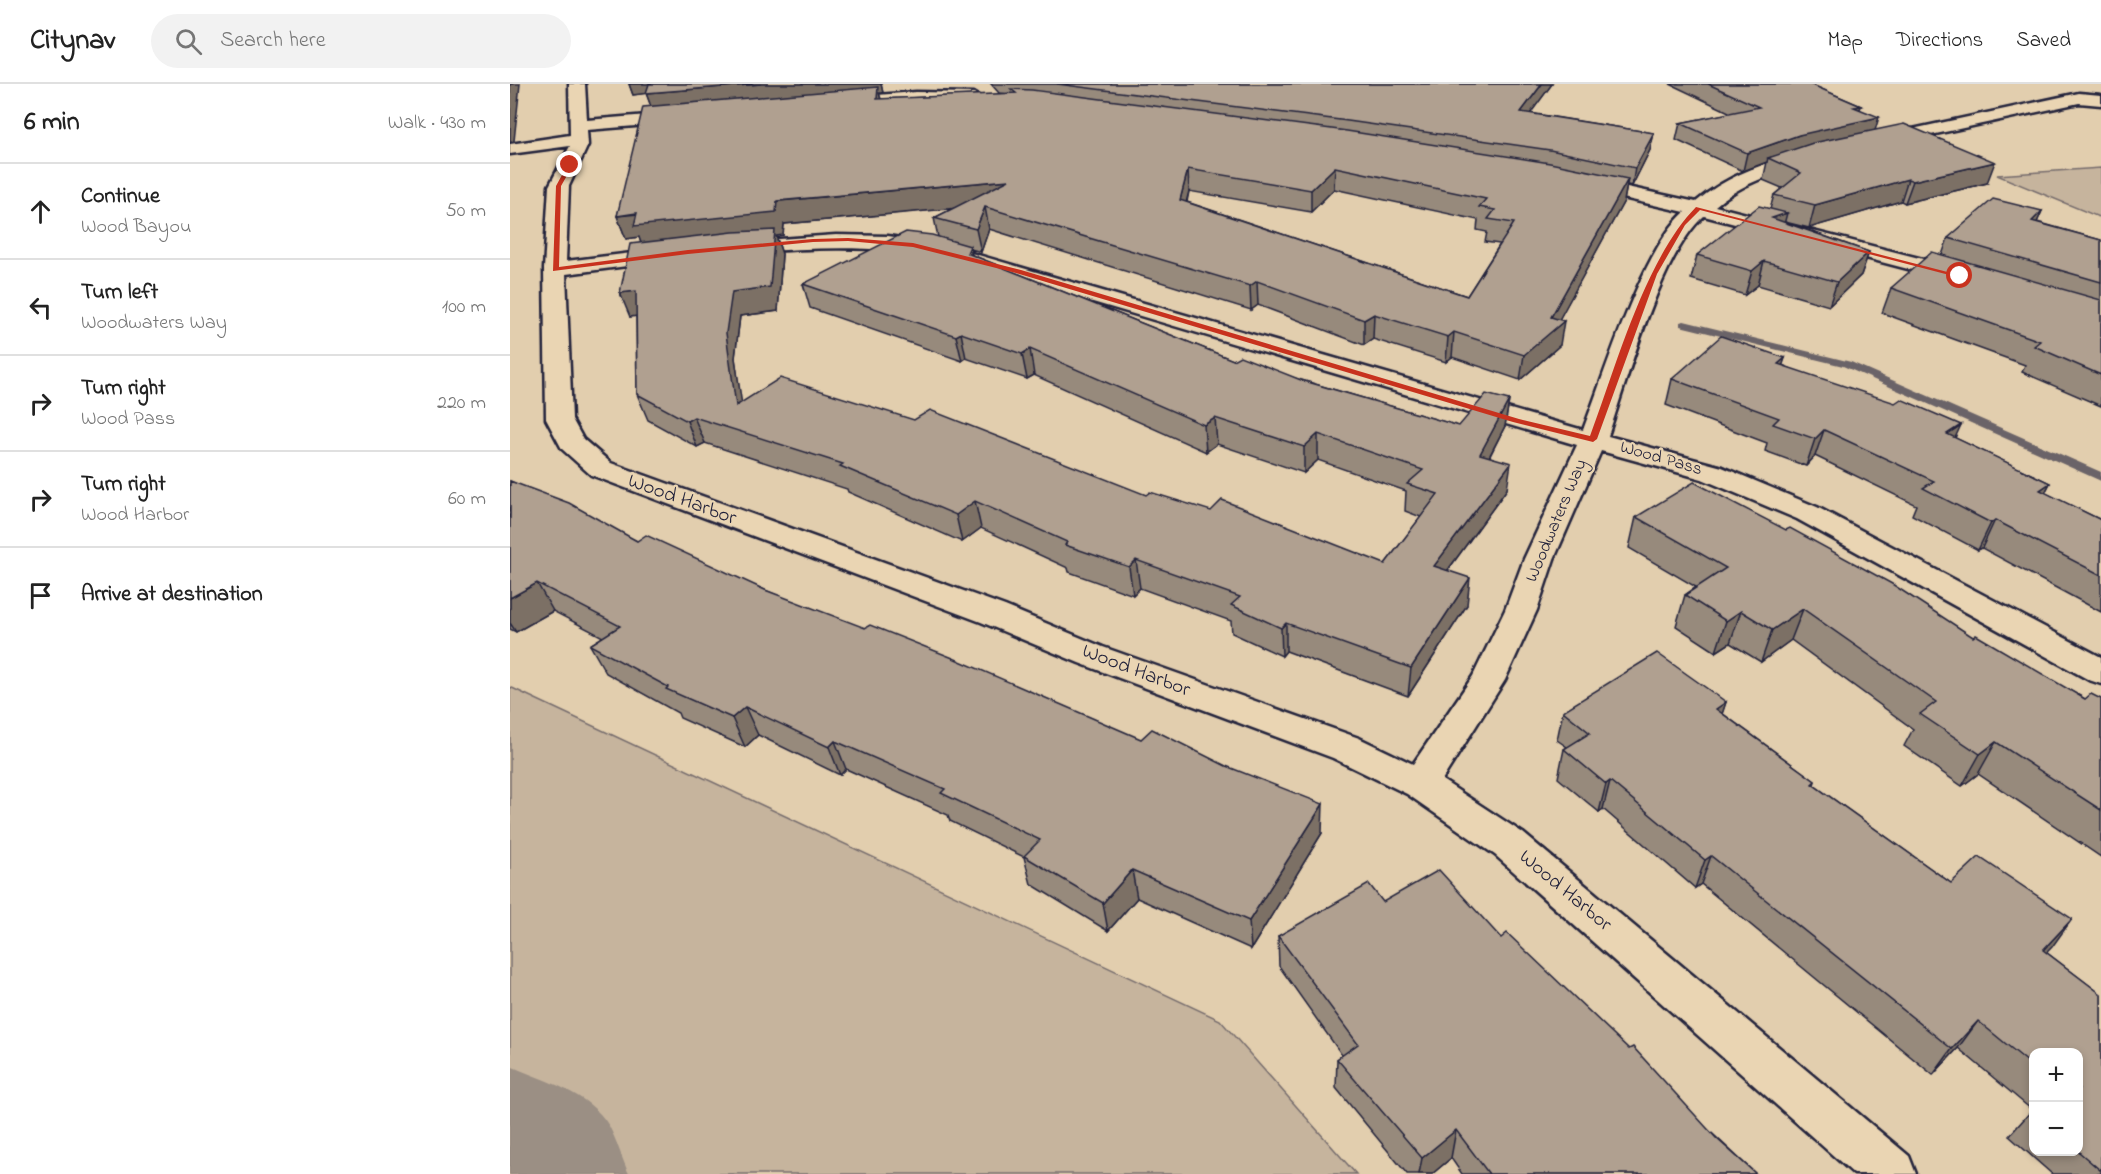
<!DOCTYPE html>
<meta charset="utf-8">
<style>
body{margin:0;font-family:"Indie Flower",sans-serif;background:#f2f2f2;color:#222}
.controls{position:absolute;right:18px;bottom:18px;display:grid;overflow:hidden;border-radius:12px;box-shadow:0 3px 9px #0003}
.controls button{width:54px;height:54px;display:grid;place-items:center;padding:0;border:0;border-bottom:2px solid #e0e0e0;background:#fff;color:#222;font:30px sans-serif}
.stop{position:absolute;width:18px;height:18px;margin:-14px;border:4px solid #c8321e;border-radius:50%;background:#fff}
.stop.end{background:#c8321e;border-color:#fff;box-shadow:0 2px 6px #0008}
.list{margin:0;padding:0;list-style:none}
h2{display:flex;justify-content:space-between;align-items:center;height:78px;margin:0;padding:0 24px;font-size:26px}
h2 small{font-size:20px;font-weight:400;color:#767676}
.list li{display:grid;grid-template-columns:39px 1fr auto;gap:18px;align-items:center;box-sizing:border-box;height:96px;padding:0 24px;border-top:2px solid #e0e0e0}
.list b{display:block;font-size:22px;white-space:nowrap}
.list p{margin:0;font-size:20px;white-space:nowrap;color:#767676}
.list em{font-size:20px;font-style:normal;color:#767676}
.icon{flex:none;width:33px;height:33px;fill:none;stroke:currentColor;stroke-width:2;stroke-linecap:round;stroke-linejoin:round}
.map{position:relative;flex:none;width:1591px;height:1090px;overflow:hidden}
header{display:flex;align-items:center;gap:36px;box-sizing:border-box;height:84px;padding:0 30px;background:#fff;border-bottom:2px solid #e0e0e0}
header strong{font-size:28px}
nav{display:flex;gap:33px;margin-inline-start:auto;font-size:21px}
.search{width:420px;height:54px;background:#f2f2f2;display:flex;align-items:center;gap:15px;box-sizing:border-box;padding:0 21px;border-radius:33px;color:#767676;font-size:22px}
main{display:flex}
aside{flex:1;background:#fff}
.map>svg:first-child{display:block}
</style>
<header>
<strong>Citynav</strong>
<div class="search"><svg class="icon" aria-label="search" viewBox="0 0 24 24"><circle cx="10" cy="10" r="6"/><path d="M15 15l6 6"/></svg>Search here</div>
<nav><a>Map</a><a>Directions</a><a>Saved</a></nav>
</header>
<main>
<aside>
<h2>6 min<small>Walk · 430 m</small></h2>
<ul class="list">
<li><svg class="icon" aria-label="ahead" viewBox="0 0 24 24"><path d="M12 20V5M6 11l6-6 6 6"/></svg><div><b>Continue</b><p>Wood Bayou</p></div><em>50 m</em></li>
<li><svg class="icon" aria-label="left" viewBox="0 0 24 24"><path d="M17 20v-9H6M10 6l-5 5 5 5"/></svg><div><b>Turn left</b><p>Woodwaters Way</p></div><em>100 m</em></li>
<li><svg class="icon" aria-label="right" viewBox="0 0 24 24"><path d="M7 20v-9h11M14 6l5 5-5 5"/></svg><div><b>Turn right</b><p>Wood Pass</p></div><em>220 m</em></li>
<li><svg class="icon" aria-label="right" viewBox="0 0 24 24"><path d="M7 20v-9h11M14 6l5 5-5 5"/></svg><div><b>Turn right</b><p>Wood Harbor</p></div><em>60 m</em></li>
<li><svg class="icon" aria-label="arrive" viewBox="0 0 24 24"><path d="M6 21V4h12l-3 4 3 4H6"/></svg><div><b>Arrive at destination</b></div></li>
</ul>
</aside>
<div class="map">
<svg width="1591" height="1090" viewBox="0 0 1591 1090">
<rect width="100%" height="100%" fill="#e2ceae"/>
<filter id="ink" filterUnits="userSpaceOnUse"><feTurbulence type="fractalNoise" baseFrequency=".0167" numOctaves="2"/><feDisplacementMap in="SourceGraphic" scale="12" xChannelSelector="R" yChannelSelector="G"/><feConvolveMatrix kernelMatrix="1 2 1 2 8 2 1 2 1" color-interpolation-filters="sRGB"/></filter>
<g filter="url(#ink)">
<g fill="#c6b49d" stroke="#746b6c" stroke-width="1.5">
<path d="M 1591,84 L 1591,134 L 1487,91 Z"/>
<path d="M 0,603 L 710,936 L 846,1090 L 0,1090 Z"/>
</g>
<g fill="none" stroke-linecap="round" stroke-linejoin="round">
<path fill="#6b6367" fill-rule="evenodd" d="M 1174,237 L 1341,278 L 1591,388 L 1591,397 L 1333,282 L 1170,242 L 1170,238 Z"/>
<path fill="#9b8f84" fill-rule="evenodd" d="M 0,982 C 33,996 80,1009 99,1042 C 107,1057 112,1075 119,1090 L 0,1090 Z"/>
<defs>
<g id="minor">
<path d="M 59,0 L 75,0 L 77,36 L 174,28 L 183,33 L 174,38 L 77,46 L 78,61 L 59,102 L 56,177 L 163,164 L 171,165 L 174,170 L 171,175 L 163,176 L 56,190 L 62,335 L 73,355 L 101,379 L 495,522 L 593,563 L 849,654 L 903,680 L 963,592 L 995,526 L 1014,475 L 1067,361 L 427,172 C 359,160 292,164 223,170 L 215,169 L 212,164 L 215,159 L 326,151 L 378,152 L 430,160 L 1073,346 C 1095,290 1132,165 1175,128 L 1064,103 L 1061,99 L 1064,95 L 1071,93 L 1186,118 C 1219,90 1257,78 1299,67 L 1308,73 L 1306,77 C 1269,88 1234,97 1205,122 L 1460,187 L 1463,192 L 1460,197 L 1452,199 L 1194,132 C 1150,171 1118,294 1098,352 L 1212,383 L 1307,423 L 1591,573 L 1591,600 L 1579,596 L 1287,435 L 1192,395 L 1091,367 L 1044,475 L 1027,526 L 995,596 L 932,696 L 1013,749 L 1399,1072 L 1406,1090 L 1344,1090 L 985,771 L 897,710 L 823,674 L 569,579 L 471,538 L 81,391 L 52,365 L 36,335 L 34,185 L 39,102 L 60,62 L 0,70 L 0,60 L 60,51 Z"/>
<path d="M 406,8 L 464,9 L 472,14 L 464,19 L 406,18 L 354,22 L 346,17 L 354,12 Z"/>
<path d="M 1569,9 L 1591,11 L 1591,21 L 1569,19 L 1370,62 L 1361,57 L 1370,52 Z"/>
</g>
</defs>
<use href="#minor" stroke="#22223b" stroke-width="5"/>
<use href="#minor" fill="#ead5b3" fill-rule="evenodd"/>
</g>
<g fill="#978a7c" stroke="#22223b" stroke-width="1.5" fill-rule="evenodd">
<path d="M 119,0 L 371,0 L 373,9 L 369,9 L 371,15 L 498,10 L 489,9 L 481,0 L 1042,0 L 1020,29 L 1144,49 L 1140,66 L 1122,102 L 1117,101 L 1114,117 L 1049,235 L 1050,261 L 1010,296 L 942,273 L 936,278 L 863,255 L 854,261 L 748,221 L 741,226 L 479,145 L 471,168 L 461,165 L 462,171 L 723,276 L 949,342 L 999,316 L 995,342 L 980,372 L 997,405 L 938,486 L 957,521 L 898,612 L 776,567 L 772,572 L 722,549 L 721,537 L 630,504 L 623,511 L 559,488 L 558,484 L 471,444 L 452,458 L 338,408 L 337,405 L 195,359 L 187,363 L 138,336 L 127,310 L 126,232 L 120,233 L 131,159 L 129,153 L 116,155 L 107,132 L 141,22 L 136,9 L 123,11 ZM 824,105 L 968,136 L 967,146 L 977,148 L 975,158 L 990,160 L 957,212 L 677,118 L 679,107 L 801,128 ZM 444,124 L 424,134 L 428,153 L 293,200 L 300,224 L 452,277 L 456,274 L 517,295 L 524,291 L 696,368 L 707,360 L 794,389 L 808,376 L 896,407 L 895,427 L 911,433 L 875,480 L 636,411 L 231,319 L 225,274 L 230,232 L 268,227 L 272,170 L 266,152 L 273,151 L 274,140 Z"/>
<path d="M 1160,0 L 1300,0 L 1351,22 L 1350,25 L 1365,46 L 1477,99 L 1395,119 L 1391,117 L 1299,144 L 1275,138 L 1359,168 L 1351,191 L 1319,222 L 1248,201 L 1235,211 L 1181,195 L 1187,171 L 1260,125 L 1264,111 L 1272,104 L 1253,96 L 1257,78 L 1233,87 L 1166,56 L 1170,39 L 1221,29 Z"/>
<path d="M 1532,127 L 1527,138 L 1591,156 L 1591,322 L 1512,288 L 1515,281 L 1372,229 L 1381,204 L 1432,171 L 1438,154 Z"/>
<path d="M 1275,274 L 1272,281 L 1445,354 L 1540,399 L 1535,409 L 1591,436 L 1591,528 L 1567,515 L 1472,464 L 1468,466 L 1402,431 L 1406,421 L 1305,372 L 1296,382 L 1255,367 L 1257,359 L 1156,321 L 1162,295 Z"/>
<path d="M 0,397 L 127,457 L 255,506 L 812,749 L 741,865 L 627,814 L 598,847 L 521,800 L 514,773 L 440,737 L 438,731 L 336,685 L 330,691 L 248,651 L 235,663 L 170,634 L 168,629 L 96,589 L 80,561 L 93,553 L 43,527 L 6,548 L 0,545 Z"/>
<path d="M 1126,433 L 1463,553 L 1575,615 L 1591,615 L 1591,773 L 1468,690 L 1452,702 L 1394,662 L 1403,645 L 1281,556 L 1251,578 L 1220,559 L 1206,568 L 1166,542 L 1175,511 L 1186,503 L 1119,464 Z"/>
<path d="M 1216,618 L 1212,629 L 1305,697 L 1304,701 L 1441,799 L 1562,835 L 1536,868 L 1591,910 L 1591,1090 L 1542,1090 L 1499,1052 L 1522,1026 L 1448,964 L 1423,991 L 1191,800 L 1185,804 L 1093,725 L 1089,728 L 1048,694 L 1054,665 L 1057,663 L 1047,656 L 1053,627 ZM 1524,969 L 1569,969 L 1569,1068 L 1524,1068 Z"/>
<path d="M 873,818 L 991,854 L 1246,1090 L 952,1090 L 941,1074 L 922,1090 L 897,1090 L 826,1004 L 827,975 L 832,971 L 769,882 L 768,852 Z"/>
</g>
<g fill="#7b7065" stroke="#22223b" stroke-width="1.5">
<path d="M 0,0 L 10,0 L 4,57 L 0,59 Z"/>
<path d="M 119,0 L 145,0 L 147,8 L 123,11 Z"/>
<path d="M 251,0 L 371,0 L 373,9 L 369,9 L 373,23 L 143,28 L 136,9 Z"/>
<path d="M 1032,0 L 1042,0 L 1009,45 L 1011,28 Z"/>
<path d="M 1351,22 L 1346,38 L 1369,33 L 1364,50 L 1258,74 L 1257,78 L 1233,87 L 1237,69 L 1289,51 L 1344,23 Z"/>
<path d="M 1144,49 L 1140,66 L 1122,102 L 1125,84 Z"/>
<path d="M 1485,78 L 1477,99 L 1395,119 L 1403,97 Z"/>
<path d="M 825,83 L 824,105 L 801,128 L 801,106 Z"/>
<path d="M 678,85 L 679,107 L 671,139 L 670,116 Z"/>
<path d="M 1118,95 L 1114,117 L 1044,245 L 1054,237 L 1050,261 L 1010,296 L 1014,271 L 1041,233 Z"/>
<path d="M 1398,95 L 1391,117 L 1299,144 L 1305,121 Z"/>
<path d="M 499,96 L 503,119 L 274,140 L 273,151 L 266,152 L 272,170 L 268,227 L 230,232 L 225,274 L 236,348 L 133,165 L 129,153 L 116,155 L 107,132 Z"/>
<path d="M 475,123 L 479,145 L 471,168 L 466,145 Z"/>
<path d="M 1532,127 L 1522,150 L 1522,137 Z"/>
<path d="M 1277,129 L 1271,152 L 1262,134 Z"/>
<path d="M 460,162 L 464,185 L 457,169 Z"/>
<path d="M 1359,168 L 1351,191 L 1319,222 L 1327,198 Z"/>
<path d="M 1254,177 L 1248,201 L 1235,211 L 1242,187 Z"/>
<path d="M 747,197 L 748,221 L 741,226 L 740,202 Z"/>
<path d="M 126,207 L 136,231 L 120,233 L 110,209 Z"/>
<path d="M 864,230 L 863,255 L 854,261 L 854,236 Z"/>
<path d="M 944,248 L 942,273 L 936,278 L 938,253 Z"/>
<path d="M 451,249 L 456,274 L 452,277 L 446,252 Z"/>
<path d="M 520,265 L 524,291 L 517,295 L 512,270 Z"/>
<path d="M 1275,274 L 1267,299 L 1268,280 Z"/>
<path d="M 999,316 L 995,342 L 967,396 L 970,370 Z"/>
<path d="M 184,333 L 195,359 L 187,363 L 177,337 Z"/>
<path d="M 705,334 L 707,360 L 696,368 L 694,341 Z"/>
<path d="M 1451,341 L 1439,367 L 1437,350 Z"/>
<path d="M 1314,346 L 1305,372 L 1296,382 L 1305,355 Z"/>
<path d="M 808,350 L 808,376 L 794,389 L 794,363 Z"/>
<path d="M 1001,379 L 997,405 L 921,509 L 924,482 Z"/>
<path d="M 1540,399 L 1526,426 L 1530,406 Z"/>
<path d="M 465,417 L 471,444 L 452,458 L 446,431 Z"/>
<path d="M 1485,436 L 1472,464 L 1468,466 L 1481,439 Z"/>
<path d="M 626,476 L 630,504 L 623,511 L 619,483 Z"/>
<path d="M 960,494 L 957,521 L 898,612 L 901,584 Z"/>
<path d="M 27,499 L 43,527 L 6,548 L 0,539 L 0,514 Z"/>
<path d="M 1293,525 L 1281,556 L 1251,578 L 1262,546 Z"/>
<path d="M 1231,527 L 1220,559 L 1206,568 L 1216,537 Z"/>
<path d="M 776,539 L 776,567 L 772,572 L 771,544 Z"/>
<path d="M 1216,618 L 1207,646 L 1206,625 Z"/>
<path d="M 235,623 L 248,651 L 235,663 L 222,634 Z"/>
<path d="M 325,657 L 336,685 L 330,691 L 319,663 Z"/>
<path d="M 1486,658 L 1468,690 L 1452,702 L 1470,670 Z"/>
<path d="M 1100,697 L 1093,725 L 1089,728 L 1096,700 Z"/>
<path d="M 813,720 L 812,749 L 741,865 L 739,837 Z"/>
<path d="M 1201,772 L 1191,800 L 1185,804 L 1195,776 Z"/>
<path d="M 622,786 L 627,814 L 598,847 L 593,819 Z"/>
<path d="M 1562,835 L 1542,863 L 1513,893 L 1533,866 Z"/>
<path d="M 1468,937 L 1448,964 L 1423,991 L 1442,965 Z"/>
<path d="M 946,1046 L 941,1074 L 922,1090 L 909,1090 L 912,1074 Z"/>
</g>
<g fill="#b0a090" stroke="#22223b" stroke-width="1.5" fill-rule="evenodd">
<path d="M 139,0 L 251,0 L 136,9 Z"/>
<path d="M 547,0 L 1032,0 L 1011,28 L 1144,49 L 1125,84 L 1040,66 L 838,37 Z"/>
<path d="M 1198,0 L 1300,0 L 1351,22 L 1344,23 L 1369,33 L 1289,51 L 1237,69 L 1170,39 L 1249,23 Z"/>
<path d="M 368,3 L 367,15 L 506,9 L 501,5 L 522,6 L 837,47 L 1040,79 L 1118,95 L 1041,233 L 1054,237 L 1014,271 L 944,248 L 938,253 L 864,230 L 854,236 L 747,197 L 740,202 L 475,123 L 466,145 L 424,134 L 499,96 L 267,117 L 266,128 L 124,142 L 127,129 L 107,132 L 133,23 ZM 825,83 L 976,115 L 969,123 L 985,126 L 978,135 L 1004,139 L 957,212 L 670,116 L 678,85 L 801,106 Z"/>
<path d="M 1394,40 L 1485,78 L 1403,97 L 1398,95 L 1305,121 L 1264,111 L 1291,89 L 1258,74 L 1303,59 Z"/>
<path d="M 1483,115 L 1532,127 L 1522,137 L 1591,156 L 1591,198 L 1438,154 Z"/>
<path d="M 1249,122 L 1277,129 L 1262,134 L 1359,168 L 1327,198 L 1254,177 L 1242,187 L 1187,171 Z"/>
<path d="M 265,146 L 260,203 L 222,208 L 216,249 L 226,322 L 270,294 L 404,336 L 420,326 L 636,411 L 640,408 L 701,427 L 712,416 L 875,480 L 928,410 L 897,400 L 913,386 L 808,350 L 794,363 L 705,334 L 694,341 L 520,265 L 512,270 L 451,249 L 446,252 L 293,200 L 396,148 L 422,151 L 460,162 L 457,169 L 723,276 L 730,272 L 791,296 L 949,342 L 976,310 L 999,316 L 970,370 L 1001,379 L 924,482 L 960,494 L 901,584 L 776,539 L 771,544 L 721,521 L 730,513 L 626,476 L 619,483 L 555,461 L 557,458 L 465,417 L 446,431 L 330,382 L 333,380 L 184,333 L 177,337 L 127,310 L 126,207 L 110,209 L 120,160 L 223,148 Z"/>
<path d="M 1422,168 L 1591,216 L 1591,291 L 1524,262 L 1530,257 L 1381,204 Z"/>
<path d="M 1211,252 L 1275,274 L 1268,280 L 1385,319 L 1391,315 L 1451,341 L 1437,350 L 1540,399 L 1530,406 L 1591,436 L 1591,491 L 1485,436 L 1481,439 L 1413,404 L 1424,397 L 1314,346 L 1305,355 L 1263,340 L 1269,334 L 1162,295 Z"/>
<path d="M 0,397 L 59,419 L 127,457 L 136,451 L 255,506 L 355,544 L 360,541 L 443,574 L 631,655 L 642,645 L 716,682 L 813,720 L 739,837 L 622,786 L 593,819 L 514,772 L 530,756 L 431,709 L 435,705 L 325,657 L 319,663 L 235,623 L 222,634 L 156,605 L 158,603 L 80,561 L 110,542 L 27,499 L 0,514 Z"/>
<path d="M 1184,398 L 1276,446 L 1280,444 L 1382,500 L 1463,553 L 1466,551 L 1575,615 L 1581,610 L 1591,615 L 1591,726 L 1486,658 L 1470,670 L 1410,630 L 1426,618 L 1293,525 L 1262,546 L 1231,527 L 1216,537 L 1175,511 L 1216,484 L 1126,433 Z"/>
<path d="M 1147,569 L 1216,618 L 1206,625 L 1305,697 L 1302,700 L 1441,799 L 1469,773 L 1562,835 L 1533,866 L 1591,910 L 1591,1085 L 1590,1086 L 1569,1068 L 1569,969 L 1524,969 L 1524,983 L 1468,937 L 1442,965 L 1201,772 L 1195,776 L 1100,697 L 1096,700 L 1054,665 L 1080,649 L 1053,627 Z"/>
<path d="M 929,786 L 991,854 L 997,849 L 1119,965 L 1123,963 L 1206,1054 L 1246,1090 L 979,1090 L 946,1046 L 912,1074 L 827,975 L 848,960 L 768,852 L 859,800 L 873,818 Z"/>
</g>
</g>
<path fill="#c8321e" d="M 58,80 L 63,81 L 51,102 L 49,183 L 178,166 L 303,155 L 338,154 L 403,159 L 511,186 L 1009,335 L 1080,352 C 1106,283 1135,175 1186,123 L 1453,192 L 1447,193 L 1190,126 L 1175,141 L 1147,190 L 1087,355 L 1083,358 L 1003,338 L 506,189 L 403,163 L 338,157 L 303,158 L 178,170 L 43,187 L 46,102 Z"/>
<g text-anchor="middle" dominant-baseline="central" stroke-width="4.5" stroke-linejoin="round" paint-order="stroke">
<g font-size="18" fill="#22223b" stroke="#ead5b3">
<text transform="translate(1151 375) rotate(16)">Wood Pass</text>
<text transform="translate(1047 437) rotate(-67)">Woodwaters Way</text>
</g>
<g font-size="21" fill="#22223b" stroke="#ead5b3">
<text transform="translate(172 416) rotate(20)">Wood Harbor</text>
<text transform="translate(626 587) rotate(21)">Wood Harbor</text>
<text transform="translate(1055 807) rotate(40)">Wood Harbor</text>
</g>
</g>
</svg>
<div class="controls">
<button>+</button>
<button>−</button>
</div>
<div class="stop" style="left:1450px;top:192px"></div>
<div class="stop end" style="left:60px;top:81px"></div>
</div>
</main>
